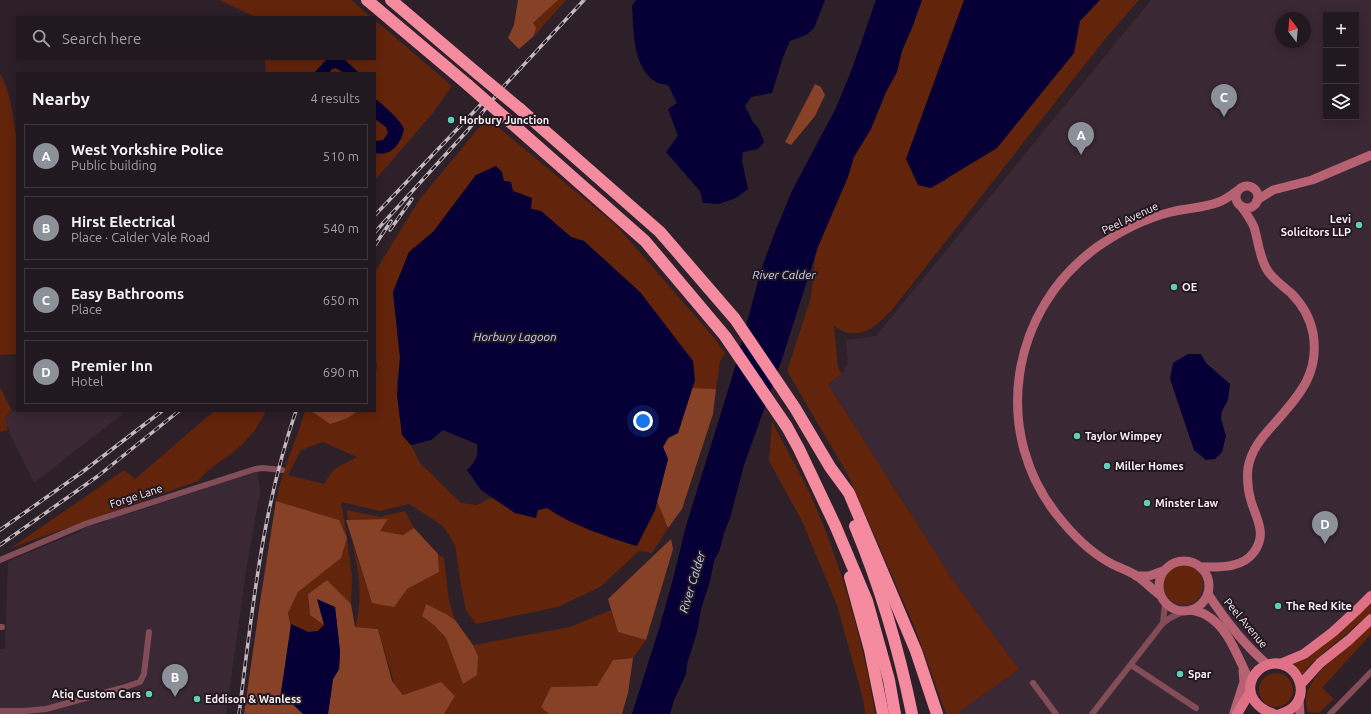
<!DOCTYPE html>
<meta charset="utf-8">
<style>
body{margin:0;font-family:Ubuntu,sans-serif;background:#2e252c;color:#f1f3f6}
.controls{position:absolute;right:12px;top:12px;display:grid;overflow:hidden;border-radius:0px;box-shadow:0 2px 10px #0003}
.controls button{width:36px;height:36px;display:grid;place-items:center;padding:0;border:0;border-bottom:1px solid #3f373d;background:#22181f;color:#f1f3f6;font:20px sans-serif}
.compass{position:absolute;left:1275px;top:12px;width:36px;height:36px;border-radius:50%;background:#22181f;box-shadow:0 2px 10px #0003;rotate:344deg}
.you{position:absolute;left:643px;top:421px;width:14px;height:14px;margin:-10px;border:3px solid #fff;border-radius:50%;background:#1a73e8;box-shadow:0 0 0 6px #1a73e833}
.badge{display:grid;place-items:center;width:26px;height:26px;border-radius:50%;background:#8c9099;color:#fff;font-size:13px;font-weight:700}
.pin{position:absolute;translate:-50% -33px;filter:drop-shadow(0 1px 2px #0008)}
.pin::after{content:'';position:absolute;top:21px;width:14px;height:12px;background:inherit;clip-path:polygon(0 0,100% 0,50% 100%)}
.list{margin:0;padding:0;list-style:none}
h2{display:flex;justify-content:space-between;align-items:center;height:52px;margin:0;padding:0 16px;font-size:17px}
h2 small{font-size:13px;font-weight:400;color:#a2a0a4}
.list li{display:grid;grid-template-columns:26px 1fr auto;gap:12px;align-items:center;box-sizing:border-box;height:64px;margin:0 8px 8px;padding:0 8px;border:1px solid #3f373d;border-radius:0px}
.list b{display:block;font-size:15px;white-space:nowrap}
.list p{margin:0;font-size:13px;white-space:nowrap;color:#a2a0a4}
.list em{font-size:13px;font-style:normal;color:#a2a0a4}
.icon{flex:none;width:22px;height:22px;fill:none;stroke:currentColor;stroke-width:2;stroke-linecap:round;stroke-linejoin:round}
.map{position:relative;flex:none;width:1371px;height:714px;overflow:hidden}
.search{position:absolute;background:#22181f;box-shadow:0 2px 10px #0003;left:16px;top:16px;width:360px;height:44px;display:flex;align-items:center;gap:10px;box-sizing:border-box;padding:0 14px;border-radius:0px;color:#a2a0a4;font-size:15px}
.panel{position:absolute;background:#22181f;box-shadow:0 2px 10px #0003;left:16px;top:72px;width:360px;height:340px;border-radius:0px}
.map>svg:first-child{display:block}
</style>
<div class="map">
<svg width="1371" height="714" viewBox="0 0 1371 714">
<rect width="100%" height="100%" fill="#2d2029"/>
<g fill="#3a2835" fill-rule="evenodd">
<path d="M 1151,0 L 1371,0 L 1371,596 L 1304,654 L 1262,667 L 1236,714 L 960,714 L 959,712 L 1019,669 L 955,583 L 828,384 L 842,374 L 848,363 L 846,340 L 876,336 ZM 1326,15 L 1356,15 L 1356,117 L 1326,117 ZM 1281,18 L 1305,18 L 1305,42 L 1281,42 Z"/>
<path d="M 17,410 L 17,411 L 126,411 L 34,483 L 9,432 L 5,417 L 12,412 Z"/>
<path d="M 263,468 L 258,473 L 260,492 L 246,571 L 226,714 L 0,714 L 0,649 L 5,649 L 8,561 L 79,532 L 88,526 L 105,522 L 115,516 L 129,514 L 200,490 L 243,473 Z"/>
</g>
<g fill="#62240b" fill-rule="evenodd">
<path d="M 219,0 L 351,0 L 371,17 L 256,17 Z"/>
<path d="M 558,0 L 566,0 L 534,36 L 536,27 L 533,23 Z"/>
<path d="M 921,0 L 965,0 L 922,183 L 927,188 L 944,181 L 960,168 L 1078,19 L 1097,0 L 1139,0 L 1105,39 L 891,311 C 878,324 864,338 845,332 C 841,331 837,327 834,326 L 838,367 L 842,374 L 828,384 L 955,583 L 1019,669 L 959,712 L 960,714 L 946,714 L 915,628 L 848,475 L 787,371 L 811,297 L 816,247 L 853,158 L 877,110 Z"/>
<path d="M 375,20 L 452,86 L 432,114 L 375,180 L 375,73 L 266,73 L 265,59 L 375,59 Z"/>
<path d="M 0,74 C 11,92 14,122 17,143 L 17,354 L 0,355 Z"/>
<path d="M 487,118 L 616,225 L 715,339 L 725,353 L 720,361 L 716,389 L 692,388 L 695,380 L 584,241 L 571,237 L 541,211 L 531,209 L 523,194 L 513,191 L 504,181 L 476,175 L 433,232 L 409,252 L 393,292 L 400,358 L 397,381 L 402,434 L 411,445 L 420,463 L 461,503 L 477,505 L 489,499 L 493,498 L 515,513 L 535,518 L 538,510 L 547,508 C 574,526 605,536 636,546 L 655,510 L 657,501 L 668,528 L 652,553 L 639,551 L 600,587 L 558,607 L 476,624 L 466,610 L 461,586 L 455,545 L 443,526 L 409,504 L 380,511 L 341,502 L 347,538 L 352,577 L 351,604 L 327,580 L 308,594 L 310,615 L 324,625 L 318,631 L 308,632 L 291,624 L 288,613 L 298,592 L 339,520 L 276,501 C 282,470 296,442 305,411 L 311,411 L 330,424 L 346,419 L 358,411 L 375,411 L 375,382 L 377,364 L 375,359 L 375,310 L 376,308 L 375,272 L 419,200 ZM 323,442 L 357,457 L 334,469 L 324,484 L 288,475 L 301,450 Z"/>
<path d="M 0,387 L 12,411 L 5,417 L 8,430 L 0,432 Z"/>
<path d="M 214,411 L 266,411 C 258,427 250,438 236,450 C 223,460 209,468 198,481 L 11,548 L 124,470 L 135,479 Z"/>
<path d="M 772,422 C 785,447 800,472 812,498 C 841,565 864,642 875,714 L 865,714 L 863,699 L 837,605 L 802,521 L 769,461 Z"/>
<path d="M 347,510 L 380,517 L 405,511 L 414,528 L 404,535 L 380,531 L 388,519 L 348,520 Z"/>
<path d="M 353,545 L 372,603 L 407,589 L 439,572 L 438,554 L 444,558 L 449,601 L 455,620 L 446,614 L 426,604 L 422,616 L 435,626 L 446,638 L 463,684 L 478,656 L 473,645 L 570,627 L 611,610 L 618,632 L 646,640 L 633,658 L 613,660 L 597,686 L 551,687 L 541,706 L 549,714 L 444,714 L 455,696 L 404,695 L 394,683 L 378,629 L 355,627 C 364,600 358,572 353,545 Z"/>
<circle cx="1183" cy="585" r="20"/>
<path d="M 1371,601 L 1371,613 L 1314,661 L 1306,669 L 1302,676 L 1294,664 L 1314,653 Z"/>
<path d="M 1371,623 L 1371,634 L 1322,688 L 1334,699 L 1319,713 L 1308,712 C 1297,684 1334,658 1351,643 C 1358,637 1364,630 1371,623 Z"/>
<circle cx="1276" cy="690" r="17"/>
</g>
<g fill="#874127">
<path d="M 518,0 L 558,0 L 533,23 L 536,27 L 534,36 L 519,49 L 508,38 L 514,25 Z"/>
<path d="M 815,84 L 821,87 L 825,95 L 815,116 L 791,145 L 785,142 Z"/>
<path d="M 692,388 L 716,389 L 713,414 L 682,509 L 668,528 L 657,501 L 668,459 L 663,447 L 668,438 L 678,433 Z"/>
<path d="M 311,411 L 358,411 L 346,419 L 330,424 Z"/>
<path d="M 276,501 L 339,520 L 347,538 L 341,558 L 298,592 L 288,613 L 291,627 L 281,692 L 303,714 L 244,714 L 260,602 Z"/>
<path d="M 388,519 L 380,531 L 403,535 L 414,528 L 438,554 L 439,572 L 407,589 L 394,607 L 372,603 L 346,520 Z"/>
<path d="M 671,539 L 673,549 L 646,640 L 618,632 L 608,599 Z"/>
<path d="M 327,580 L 351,604 L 355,627 L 378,629 L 392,681 L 403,695 L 441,682 L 455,696 L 444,714 L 328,714 L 333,679 L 339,669 L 340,651 L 335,607 L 324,625 L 310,615 L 308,594 Z"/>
<path d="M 426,604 L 446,614 L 455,620 L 473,645 L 478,656 L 477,675 L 463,684 L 446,638 L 435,626 L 422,616 Z"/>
<path d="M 633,658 L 628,693 L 622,714 L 549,714 L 541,707 L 551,687 L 597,686 L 613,660 Z"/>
</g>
<g fill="#060036">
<path d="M 636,0 L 825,0 L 814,28 L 806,35 L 790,41 L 783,57 L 772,93 L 751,97 L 745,106 L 753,122 L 759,129 L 764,142 L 758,149 L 743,152 L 742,161 L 748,189 L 736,198 L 719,204 L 703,203 L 700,191 L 666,152 L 678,136 L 668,109 L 677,103 L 668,85 C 665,84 659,84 656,82 C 632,67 634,31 632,6 Z"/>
<path d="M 876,0 L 922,0 L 912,28 L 902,51 L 897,72 L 886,92 L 871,129 L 854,157 L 848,177 L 818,247 L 781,362 L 744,465 L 730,518 L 724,533 L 720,549 L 714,561 L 710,581 L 701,609 L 697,632 L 687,664 L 686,674 L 674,700 L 670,714 L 632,714 L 659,629 L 673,579 L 686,526 L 734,371 L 761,270 L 775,232 L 792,191 L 836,108 L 852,69 Z"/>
<path d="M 964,0 L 1100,0 L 1080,21 L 1074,53 L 997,148 L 931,188 L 918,185 L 906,159 Z"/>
<path d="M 327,59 L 344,59 L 359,73 L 344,73 L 336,68 L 332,69 L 329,73 L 314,73 Z"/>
<path d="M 375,100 L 377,100 C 386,108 399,118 404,129 C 401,144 391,157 375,153 L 375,140 L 377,141 L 383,140 L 388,133 L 386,127 L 375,119 Z"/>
<path d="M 496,166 L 502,172 L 504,181 L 511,182 L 513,191 L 532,198 L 531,209 L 541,211 L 571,237 L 584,241 L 640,292 L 693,361 L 695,380 L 678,433 L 668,438 L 663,447 L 668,459 L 655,510 L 637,546 C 605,536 574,526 547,508 L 538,510 L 536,518 L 515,513 L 481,490 L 467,470 C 475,462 479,456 477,444 L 443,430 L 431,440 L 411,445 L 402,435 L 397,395 L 400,358 L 393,292 L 409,252 L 433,232 L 476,175 Z"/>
<path d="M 1188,354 L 1201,354 L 1206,363 L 1230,384 L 1228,400 L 1222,411 L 1221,419 L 1226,436 L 1222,452 L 1215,459 L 1206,460 L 1194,450 L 1170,379 L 1173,363 Z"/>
<path d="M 317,599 L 335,607 L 340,651 L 339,669 L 333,679 L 328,714 L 303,714 L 281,693 L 291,624 L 308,632 L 318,631 L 324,625 Z"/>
</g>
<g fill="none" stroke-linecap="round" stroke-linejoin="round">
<g stroke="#824d56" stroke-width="6">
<path d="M 0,560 L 85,524 L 255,469 L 263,468 L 282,470"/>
<path d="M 1163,623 L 1165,603"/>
<path d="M 0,627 L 2,627"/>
<path d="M 1131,665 L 1196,708"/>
<path d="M 1033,683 L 1056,714"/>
<path d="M 0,711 L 24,711 L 46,709 L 122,688 L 140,682 L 144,674 L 149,632"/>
<path d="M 1092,714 L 1163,623 L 1170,618 L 1184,611"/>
<path d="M 1330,714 L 1371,672"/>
</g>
<g stroke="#b76272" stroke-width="9">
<circle cx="1247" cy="197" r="11"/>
<path d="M 1257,200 L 1273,190 L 1312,180 L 1371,155"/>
<circle cx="1184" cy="586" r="25"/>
<path d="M 1200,567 C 1218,567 1242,569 1254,552 C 1267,534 1257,520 1251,501 C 1248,491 1247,478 1248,468 C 1251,450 1262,437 1274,424 C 1299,395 1320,374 1313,333 C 1310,318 1302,304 1291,293 C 1282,285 1272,279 1266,268 C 1259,255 1258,240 1254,227 C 1251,220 1246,213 1241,206"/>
<path d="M 1136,576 L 1149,576 L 1163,571"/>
<path d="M 1208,594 C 1225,620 1244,645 1268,665"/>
<path d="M 1160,595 C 1152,589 1145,582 1137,576 C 1129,571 1120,568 1112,564 C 1093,554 1076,538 1062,521 C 989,436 1009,308 1100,245 C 1121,231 1147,218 1171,212 C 1187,208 1204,208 1219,202 C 1225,200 1231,195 1237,191"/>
<path d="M 1191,610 C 1196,611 1202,612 1206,615 C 1230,628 1238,660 1251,683"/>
<path d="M 1299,699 L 1300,714"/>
<path d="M 1234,713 L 1244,682 L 1243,671"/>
</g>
<g stroke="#df7187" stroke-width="10">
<path d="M 1280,664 L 1304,654 L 1333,632 L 1358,609 L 1371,596"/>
<path d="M 1301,684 L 1320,663 L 1349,640 L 1371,619"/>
<path d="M 1237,714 L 1250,692"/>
<path d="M 1274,714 C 1258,709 1244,695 1253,677 C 1256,672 1261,667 1267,665 C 1298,654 1318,704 1280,714"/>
</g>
<g stroke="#f58b9f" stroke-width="12">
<path d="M 367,0 L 468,85"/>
<path d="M 391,0 L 478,74"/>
<path d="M 520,109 L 660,232 L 735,319 L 795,408 L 830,467 L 849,493 L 916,651 L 937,714"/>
<path d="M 509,121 L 645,241 L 725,336 L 787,427 L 799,449 L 835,525 L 867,601 L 889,680 L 895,714"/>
<path d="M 855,526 C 880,586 899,650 912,714"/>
<path d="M 850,577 L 870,650 L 883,714"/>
</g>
<defs>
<g id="rail">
<path d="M 375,215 L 487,98"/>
<path d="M 390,230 L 412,199"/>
<path d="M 375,232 L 468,130 L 504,86 L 584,0"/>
<path d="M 375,245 L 391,221"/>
<path d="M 0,530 L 81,473 L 162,411"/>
<path d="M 0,545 L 98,476 L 179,411"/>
<path d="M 239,714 C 252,612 262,509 296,411"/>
</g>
</defs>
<use href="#rail" stroke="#c2b8bf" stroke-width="3.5"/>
<use href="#rail" stroke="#231720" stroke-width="2" stroke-dasharray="6" stroke-linecap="butt"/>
<g stroke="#f58b9f" stroke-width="12">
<path d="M 478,74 L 520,109"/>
<path d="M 468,85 L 509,121"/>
</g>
</g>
<g fill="#5eceb8" stroke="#231720" stroke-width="1.5">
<circle cx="451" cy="120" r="4"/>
<circle cx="1359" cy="225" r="4"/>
<circle cx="1174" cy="287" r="4"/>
<circle cx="1077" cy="436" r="4"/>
<circle cx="1107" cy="466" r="4"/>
<circle cx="1147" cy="503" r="4"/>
<circle cx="1278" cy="606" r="4"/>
<circle cx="1180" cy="674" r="4"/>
<circle cx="149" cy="694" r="4"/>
<circle cx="197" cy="699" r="4"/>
</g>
<g text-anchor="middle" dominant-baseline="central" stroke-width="4" stroke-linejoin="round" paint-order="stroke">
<g font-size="11" font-weight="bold" fill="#f5ecf2" stroke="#231720" text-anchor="start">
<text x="459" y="120">Horbury Junction</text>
<text x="1351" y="219" text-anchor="end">Levi<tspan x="1351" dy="13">Solicitors LLP</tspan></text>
<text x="1182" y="287">OE</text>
<text x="1085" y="436">Taylor Wimpey</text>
<text x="1115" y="466">Miller Homes</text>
<text x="1155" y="503">Minster Law</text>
<text x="1286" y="606">The Red Kite</text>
<text x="1188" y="674">Spar</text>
<text x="141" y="694" text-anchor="end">Atiq Custom Cars</text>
<text x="205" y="699">Eddison &amp; Wanless</text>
</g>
<g font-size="11" fill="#f5ecf2" stroke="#231720">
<text transform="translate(1130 218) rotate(-25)">Peel Avenue</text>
<text transform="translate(136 496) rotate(-18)">Forge Lane</text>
<text transform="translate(1246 623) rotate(50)">Peel Avenue</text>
</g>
<g font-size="12" font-style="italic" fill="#c7d1f6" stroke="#231720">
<text x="784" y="274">River Calder</text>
<text x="515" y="336">Horbury Lagoon</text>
<text transform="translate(692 582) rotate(-73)">River Calder</text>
</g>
</g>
</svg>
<div class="controls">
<button>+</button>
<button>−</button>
<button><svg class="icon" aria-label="layers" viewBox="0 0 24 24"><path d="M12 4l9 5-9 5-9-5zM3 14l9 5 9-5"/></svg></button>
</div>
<svg class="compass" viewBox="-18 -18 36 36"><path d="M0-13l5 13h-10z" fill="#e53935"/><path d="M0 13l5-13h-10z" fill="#a2a0a4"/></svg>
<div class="you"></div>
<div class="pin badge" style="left:1081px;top:155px">A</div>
<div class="pin badge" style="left:175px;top:697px">B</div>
<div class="pin badge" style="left:1224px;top:117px">C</div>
<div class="pin badge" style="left:1325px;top:544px">D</div>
<div class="search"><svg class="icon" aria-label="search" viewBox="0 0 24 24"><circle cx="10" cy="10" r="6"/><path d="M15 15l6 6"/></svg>Search here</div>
<section class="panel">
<h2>Nearby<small>4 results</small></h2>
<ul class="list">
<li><span class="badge">A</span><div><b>West Yorkshire Police</b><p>Public building</p></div><em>510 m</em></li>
<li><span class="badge">B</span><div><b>Hirst Electrical</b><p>Place · Calder Vale Road</p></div><em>540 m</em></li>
<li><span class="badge">C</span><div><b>Easy Bathrooms</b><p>Place</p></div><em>650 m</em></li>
<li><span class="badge">D</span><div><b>Premier Inn</b><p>Hotel</p></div><em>690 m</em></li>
</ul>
</section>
</div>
